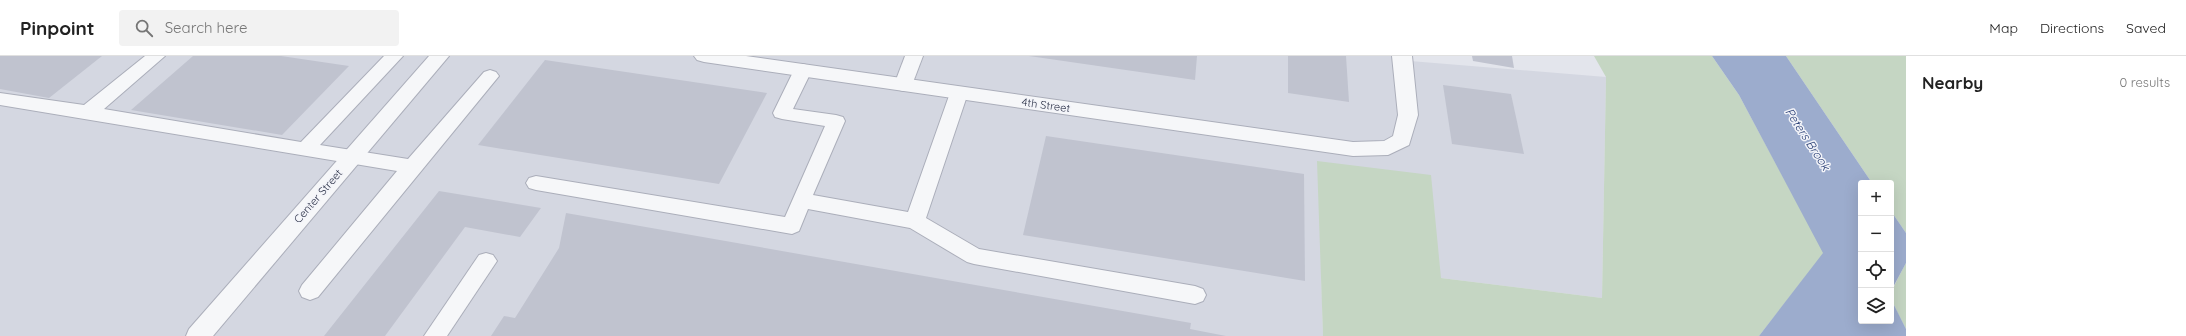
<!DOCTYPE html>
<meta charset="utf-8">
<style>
body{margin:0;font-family:Quicksand,sans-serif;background:#f2f2f2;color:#222}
.controls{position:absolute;right:12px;bottom:12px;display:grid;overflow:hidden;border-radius:4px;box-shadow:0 4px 16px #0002}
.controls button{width:36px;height:36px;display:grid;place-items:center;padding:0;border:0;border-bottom:1px solid #e0e0e0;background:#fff;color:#222;font:20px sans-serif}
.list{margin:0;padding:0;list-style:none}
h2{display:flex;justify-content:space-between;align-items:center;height:52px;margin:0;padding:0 16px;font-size:17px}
h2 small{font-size:13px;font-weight:400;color:#767676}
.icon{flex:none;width:22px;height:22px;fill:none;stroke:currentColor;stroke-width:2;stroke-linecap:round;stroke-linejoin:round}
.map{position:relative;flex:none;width:1906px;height:280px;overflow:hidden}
header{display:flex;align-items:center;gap:24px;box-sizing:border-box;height:56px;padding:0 20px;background:#fff;border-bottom:1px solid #e0e0e0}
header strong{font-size:19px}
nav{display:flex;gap:22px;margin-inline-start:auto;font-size:14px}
.search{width:280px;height:36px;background:#f2f2f2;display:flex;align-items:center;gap:10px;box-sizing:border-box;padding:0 14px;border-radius:4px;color:#767676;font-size:15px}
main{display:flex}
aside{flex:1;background:#fff}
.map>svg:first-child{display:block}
</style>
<header>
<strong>Pinpoint</strong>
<div class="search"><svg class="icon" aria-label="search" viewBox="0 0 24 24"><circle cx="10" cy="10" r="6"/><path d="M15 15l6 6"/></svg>Search here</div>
<nav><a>Map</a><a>Directions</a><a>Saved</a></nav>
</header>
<main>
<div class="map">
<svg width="1906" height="280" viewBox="0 0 1906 280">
<rect width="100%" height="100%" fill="#e3e5ec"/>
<path fill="#d4d7e1" d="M 0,0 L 1397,0 L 1398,4 L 1606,21 L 1602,242 L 1441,222 L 1321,213 L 1323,280 L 0,280 Z"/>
<g fill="#c5d6c3">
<path d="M 1594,0 L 1712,0 L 1739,39 L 1824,197 L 1759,280 L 1323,280 L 1317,105 L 1431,119 L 1441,222 L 1602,242 L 1606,21 Z"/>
<path d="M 1786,0 L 1906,0 L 1906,177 L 1891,155 L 1891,127 L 1872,127 Z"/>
<path d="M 1906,207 L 1906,273 C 1888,237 1887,243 1906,207 Z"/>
</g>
<g fill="#9caccd">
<path d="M 1712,0 L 1786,0 L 1872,127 L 1861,127 L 1861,265 L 1891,265 L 1891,243 L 1906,273 L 1906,280 L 1759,280 L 1823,197 L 1739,39 Z"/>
<path d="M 1891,155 L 1906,177 L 1906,207 L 1891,235 Z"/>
</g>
<g fill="#c0c3cf">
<path d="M 0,0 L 102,0 L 49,42 L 0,33 Z"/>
<path d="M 193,0 L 281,0 L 349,10 L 282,79 L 131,54 Z"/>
<path d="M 1029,0 L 1197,0 L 1195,24 Z"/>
<path d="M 1288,0 L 1346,0 L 1349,46 L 1288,37 Z"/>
<path d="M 1472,0 L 1512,0 L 1514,12 L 1473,5 Z"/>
<path d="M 545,4 L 767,37 L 719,128 L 478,89 Z"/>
<path d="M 1443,29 L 1511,38 L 1524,98 L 1452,88 Z"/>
<path d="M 1046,80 L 1304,118 L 1305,225 L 1023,179 Z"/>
<path d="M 439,135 L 541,152 L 520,181 L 465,171 L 385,280 L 324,280 Z"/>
<path d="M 566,157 L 1191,267 L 1190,273 L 1226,280 L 491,280 L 504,260 L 515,262 L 559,192 Z"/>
</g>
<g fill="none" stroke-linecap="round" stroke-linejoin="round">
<defs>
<g id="lane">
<path d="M 145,0 L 165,0 L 104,53 L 301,86 L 384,0 L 403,0 L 320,89 L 408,103 L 484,16 L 490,14 L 496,16 L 499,20 L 318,241 L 310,244 L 302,241 L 299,235 L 302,229 L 397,115 L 0,49 L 0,37 L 84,49 Z"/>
<path d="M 905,0 L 923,0 L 912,29 L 909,33 L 903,35 L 897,33 L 894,29 Z"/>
<path d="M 803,8 L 809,10 L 812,14 L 793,53 L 836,59 L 843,61 L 845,65 L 813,139 L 908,156 L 950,37 L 953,33 L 959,31 L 965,33 L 968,37 L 926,162 L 979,193 L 1195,230 L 1203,233 L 1206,239 L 1203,245 L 1195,248 L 974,208 L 967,206 L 910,172 L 808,153 L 799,175 L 792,178 L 536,134 L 529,132 L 526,127 L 529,122 L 536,120 L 785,161 L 825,70 L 782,63 L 775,61 L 773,57 L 794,14 L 797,10 Z"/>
<path d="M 486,197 L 493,199 L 497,205 L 447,280 L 424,280 L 479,199 Z"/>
</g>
<g id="street">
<path d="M 429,0 L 449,0 L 213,280 L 186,280 L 189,273 Z"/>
<path d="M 694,0 L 746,0 L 1353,86 L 1384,85 L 1393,80 L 1398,59 L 1392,0 L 1412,0 L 1418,59 L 1409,89 L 1388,99 L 1353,100 L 704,6 L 697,4 Z"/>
</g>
</defs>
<use href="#lane" stroke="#abaeba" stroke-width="2"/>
<use href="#street" stroke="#abaeba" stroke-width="2"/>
<use href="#lane" fill="#f6f7f9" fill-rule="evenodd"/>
<use href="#street" fill="#f6f7f9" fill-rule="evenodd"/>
</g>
<g text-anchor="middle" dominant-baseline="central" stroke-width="3" stroke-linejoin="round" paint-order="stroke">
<g font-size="11" fill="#292f45" stroke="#f3f4f9">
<text transform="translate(1046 49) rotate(8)">4th Street</text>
<text transform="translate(318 140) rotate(-49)">Center Street</text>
</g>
<g font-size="12" font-style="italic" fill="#31467b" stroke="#f3f4f9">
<text transform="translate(1808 83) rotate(57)">Peters Brook</text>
</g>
</g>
</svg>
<div class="controls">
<button>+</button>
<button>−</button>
<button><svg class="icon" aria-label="locate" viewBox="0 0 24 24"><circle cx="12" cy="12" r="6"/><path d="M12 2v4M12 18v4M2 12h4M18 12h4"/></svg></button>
<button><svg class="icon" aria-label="layers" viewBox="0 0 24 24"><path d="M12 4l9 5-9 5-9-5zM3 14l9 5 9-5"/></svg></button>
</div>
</div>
<aside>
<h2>Nearby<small>0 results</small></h2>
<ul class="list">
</ul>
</aside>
</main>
